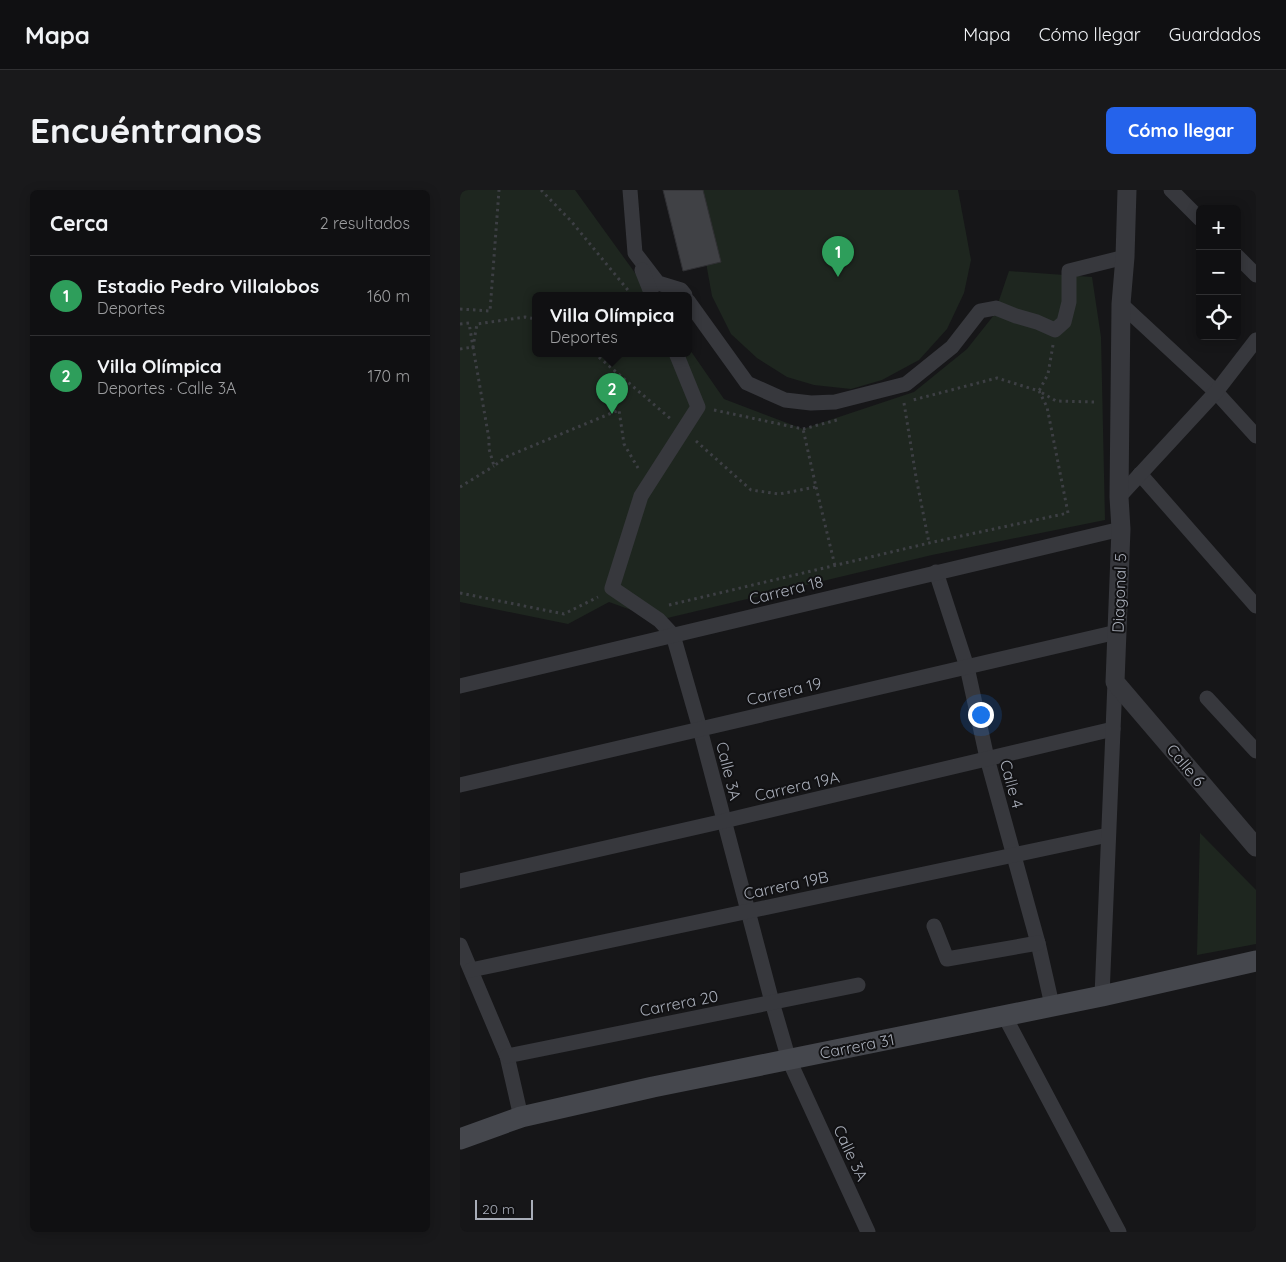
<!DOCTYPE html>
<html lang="es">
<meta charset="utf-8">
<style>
body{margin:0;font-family:Quicksand,sans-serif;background:#19191b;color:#f1f3f6}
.controls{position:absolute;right:15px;top:15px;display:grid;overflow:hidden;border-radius:8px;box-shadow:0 2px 12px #0003}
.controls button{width:45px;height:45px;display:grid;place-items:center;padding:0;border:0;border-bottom:1px solid #303032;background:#101012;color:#f1f3f6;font:25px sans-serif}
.scale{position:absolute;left:15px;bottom:12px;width:58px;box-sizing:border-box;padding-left:5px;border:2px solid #a8adb8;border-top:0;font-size:14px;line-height:18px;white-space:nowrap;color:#a8adb8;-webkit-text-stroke:4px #111113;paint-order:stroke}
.you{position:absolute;left:520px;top:524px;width:18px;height:18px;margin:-12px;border:4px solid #fff;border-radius:50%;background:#1a73e8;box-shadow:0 0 0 8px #1a73e833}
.badge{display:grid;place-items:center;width:32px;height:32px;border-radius:50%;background:#2563eb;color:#fff;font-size:16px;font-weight:700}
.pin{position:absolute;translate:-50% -41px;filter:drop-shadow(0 1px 2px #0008)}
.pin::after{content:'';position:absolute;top:26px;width:18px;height:15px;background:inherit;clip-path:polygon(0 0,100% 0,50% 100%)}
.popup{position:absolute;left:72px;top:102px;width:160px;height:65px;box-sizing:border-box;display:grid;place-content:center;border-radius:8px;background:#101012;filter:drop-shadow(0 1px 4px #0005);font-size:16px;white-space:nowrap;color:#9c9d9f}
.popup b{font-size:19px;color:#f1f3f6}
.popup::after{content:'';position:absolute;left:50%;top:100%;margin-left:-10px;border:10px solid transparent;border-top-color:#101012}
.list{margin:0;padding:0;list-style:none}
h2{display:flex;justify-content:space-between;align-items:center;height:65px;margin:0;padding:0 20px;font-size:21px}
h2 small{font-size:16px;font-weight:400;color:#9c9d9f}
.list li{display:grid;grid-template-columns:32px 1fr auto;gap:15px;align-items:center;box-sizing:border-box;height:80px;padding:0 20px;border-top:1px solid #303032}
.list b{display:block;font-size:19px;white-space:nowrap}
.list p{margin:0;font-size:16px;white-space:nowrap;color:#9c9d9f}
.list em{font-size:16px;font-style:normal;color:#9c9d9f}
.icon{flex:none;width:28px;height:28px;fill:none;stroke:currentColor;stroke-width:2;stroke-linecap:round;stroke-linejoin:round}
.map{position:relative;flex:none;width:796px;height:1042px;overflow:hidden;border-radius:8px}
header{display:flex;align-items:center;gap:30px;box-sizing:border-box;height:70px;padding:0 25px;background:#101012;border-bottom:1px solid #303032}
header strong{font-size:24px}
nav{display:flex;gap:28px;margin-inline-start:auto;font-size:18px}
.intro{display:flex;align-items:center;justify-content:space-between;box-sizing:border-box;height:120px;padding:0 30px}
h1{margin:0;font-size:35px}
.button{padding:12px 22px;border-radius:8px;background:#2563eb;color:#fff;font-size:18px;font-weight:700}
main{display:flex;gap:30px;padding:0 30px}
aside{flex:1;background:#101012;border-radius:8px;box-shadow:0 2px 12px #0003}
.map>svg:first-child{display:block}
</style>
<header>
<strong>Mapa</strong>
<nav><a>Mapa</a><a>Cómo llegar</a><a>Guardados</a></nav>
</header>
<div class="intro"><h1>Encuéntranos</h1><a class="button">Cómo llegar</a></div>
<main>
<aside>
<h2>Cerca<small>2 resultados</small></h2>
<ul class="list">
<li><span class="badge" style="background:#2e9e5b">1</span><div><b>Estadio Pedro Villalobos</b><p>Deportes</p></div><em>160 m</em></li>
<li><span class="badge" style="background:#2e9e5b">2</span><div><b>Villa Olímpica</b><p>Deportes · Calle 3A</p></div><em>170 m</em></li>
</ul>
</aside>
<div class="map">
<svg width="796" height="1042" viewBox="0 0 796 1042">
<rect width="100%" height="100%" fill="#161618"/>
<g fill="#1e261f">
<path d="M 0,0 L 115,0 L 191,105 L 76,105 L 76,163 L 228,163 L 228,157 L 264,209 L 343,239 L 454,202 L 507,159 L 534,125 L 549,81 L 632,87 L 641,147 L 645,330 L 472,365 L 199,430 L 149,412 L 108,434 L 0,412 Z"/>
<path d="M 233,0 L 498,0 L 511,70 L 504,103 L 487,139 L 459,170 L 422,190 L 391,199 L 354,195 L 327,187 L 297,168 L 271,144 L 252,106 Z"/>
<path d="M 740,643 L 796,700 L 796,754 L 737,765 Z"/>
</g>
<path fill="#404145" stroke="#303034" d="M 203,0 L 243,0 L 261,72 L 223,81 Z"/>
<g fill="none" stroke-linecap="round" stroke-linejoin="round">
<g stroke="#3d3f44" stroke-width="3" stroke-dasharray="2.5 4" stroke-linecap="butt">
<path d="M 81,0 L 111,31 L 172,105"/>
<path d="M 0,119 L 30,121 L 39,0 L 38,0"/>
<path d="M 0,134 L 9,133 L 13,157 L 17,134 L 65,127 L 76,129"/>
<path d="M 593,155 L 588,184 L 579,201 L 596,211 L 634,212"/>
<path d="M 0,159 L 13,157 L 29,249 L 29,259 L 34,276 L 46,267 L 159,220 L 164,254 L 178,278"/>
<path d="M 134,163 L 212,230"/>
<path d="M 444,213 L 456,287 L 469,353"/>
<path d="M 254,220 L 343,239 L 377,230"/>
<path d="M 236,251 L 291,300 L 319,304 L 356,297 L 343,239"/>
<path d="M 0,297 L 34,276"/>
<path d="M 356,297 L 375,376"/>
<path d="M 0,403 L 104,424 L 138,407"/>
<path d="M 209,415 L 469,353 L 608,323 L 587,217 L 579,201 L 537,188 L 453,210"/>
</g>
<g stroke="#37383d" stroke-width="15">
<path d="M 170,0 L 175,63 L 198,93 L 221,100 L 225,105"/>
<path d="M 711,0 L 740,29"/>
<path d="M 777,66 L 796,85"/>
<path d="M 182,80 L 192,105"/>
<path d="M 228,111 L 287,193 L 325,210 L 351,213 L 375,212 L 446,194 L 492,157 L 520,121 L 536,118 L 556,126 L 577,132 L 595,140 L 604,132 L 609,112 L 609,81 L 665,67"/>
<path d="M 661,114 L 756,202 L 796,246"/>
<path d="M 216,163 L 238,217 L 181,306 L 152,398 L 199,430 L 213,445 L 240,539 L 312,812 L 329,870 L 408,1042"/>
<path d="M 680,284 L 796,416"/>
<path d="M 659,307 L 756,202 L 796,150"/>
<path d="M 476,382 L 507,477 L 527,568 L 578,753 L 592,815"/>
<path d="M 0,496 L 661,339"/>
<path d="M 747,508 L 796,561"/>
<path d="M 0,595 L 657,442"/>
<path d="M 0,691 L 264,631 L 653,539"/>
<path d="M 474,736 L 487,769 L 578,753"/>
<path d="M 0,755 L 47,866 L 61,927"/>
<path d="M 11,780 L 648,645"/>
<path d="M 642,806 L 655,492"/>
<path d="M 544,825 L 659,1042"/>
<path d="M 47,866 L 398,795"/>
</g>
<path stroke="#37383d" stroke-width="19" d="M 667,0 L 665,67 L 661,114 L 659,307 L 661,339 L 655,492 L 796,657"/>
<path stroke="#45474d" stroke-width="21" d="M 0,949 L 61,927 L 193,897 L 642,806 L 796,771"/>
</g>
<g text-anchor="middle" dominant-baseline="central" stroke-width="4" stroke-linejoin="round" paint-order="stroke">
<g font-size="16" fill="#a8adb8" stroke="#111113">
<text transform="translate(326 400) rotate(-14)">Carrera 18</text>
<text transform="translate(659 403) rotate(-88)">Diagonal 5</text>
<text transform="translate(324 501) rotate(-13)">Carrera 19</text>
<text transform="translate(726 575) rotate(50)">Calle 6</text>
<text transform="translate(269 581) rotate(76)">Calle 3A</text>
<text transform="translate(552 594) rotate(75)">Calle 4</text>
<text transform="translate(337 596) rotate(-13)">Carrera 19A</text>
<text transform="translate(326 695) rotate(-12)">Carrera 19B</text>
<text transform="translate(219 813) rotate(-11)">Carrera 20</text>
<text transform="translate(397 856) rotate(-11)">Carrera 31</text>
<text transform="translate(391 963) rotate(65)">Calle 3A</text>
</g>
</g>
</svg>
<div class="controls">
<button>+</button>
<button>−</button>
<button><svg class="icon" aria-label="locate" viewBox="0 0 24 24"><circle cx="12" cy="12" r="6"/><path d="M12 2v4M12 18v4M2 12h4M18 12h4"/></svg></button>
</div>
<div class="scale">20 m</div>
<div class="you"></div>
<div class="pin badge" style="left:378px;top:87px;background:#2e9e5b">1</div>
<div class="pin badge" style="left:152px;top:224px;background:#2e9e5b">2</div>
<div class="popup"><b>Villa Olímpica</b>Deportes</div>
</div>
</main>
